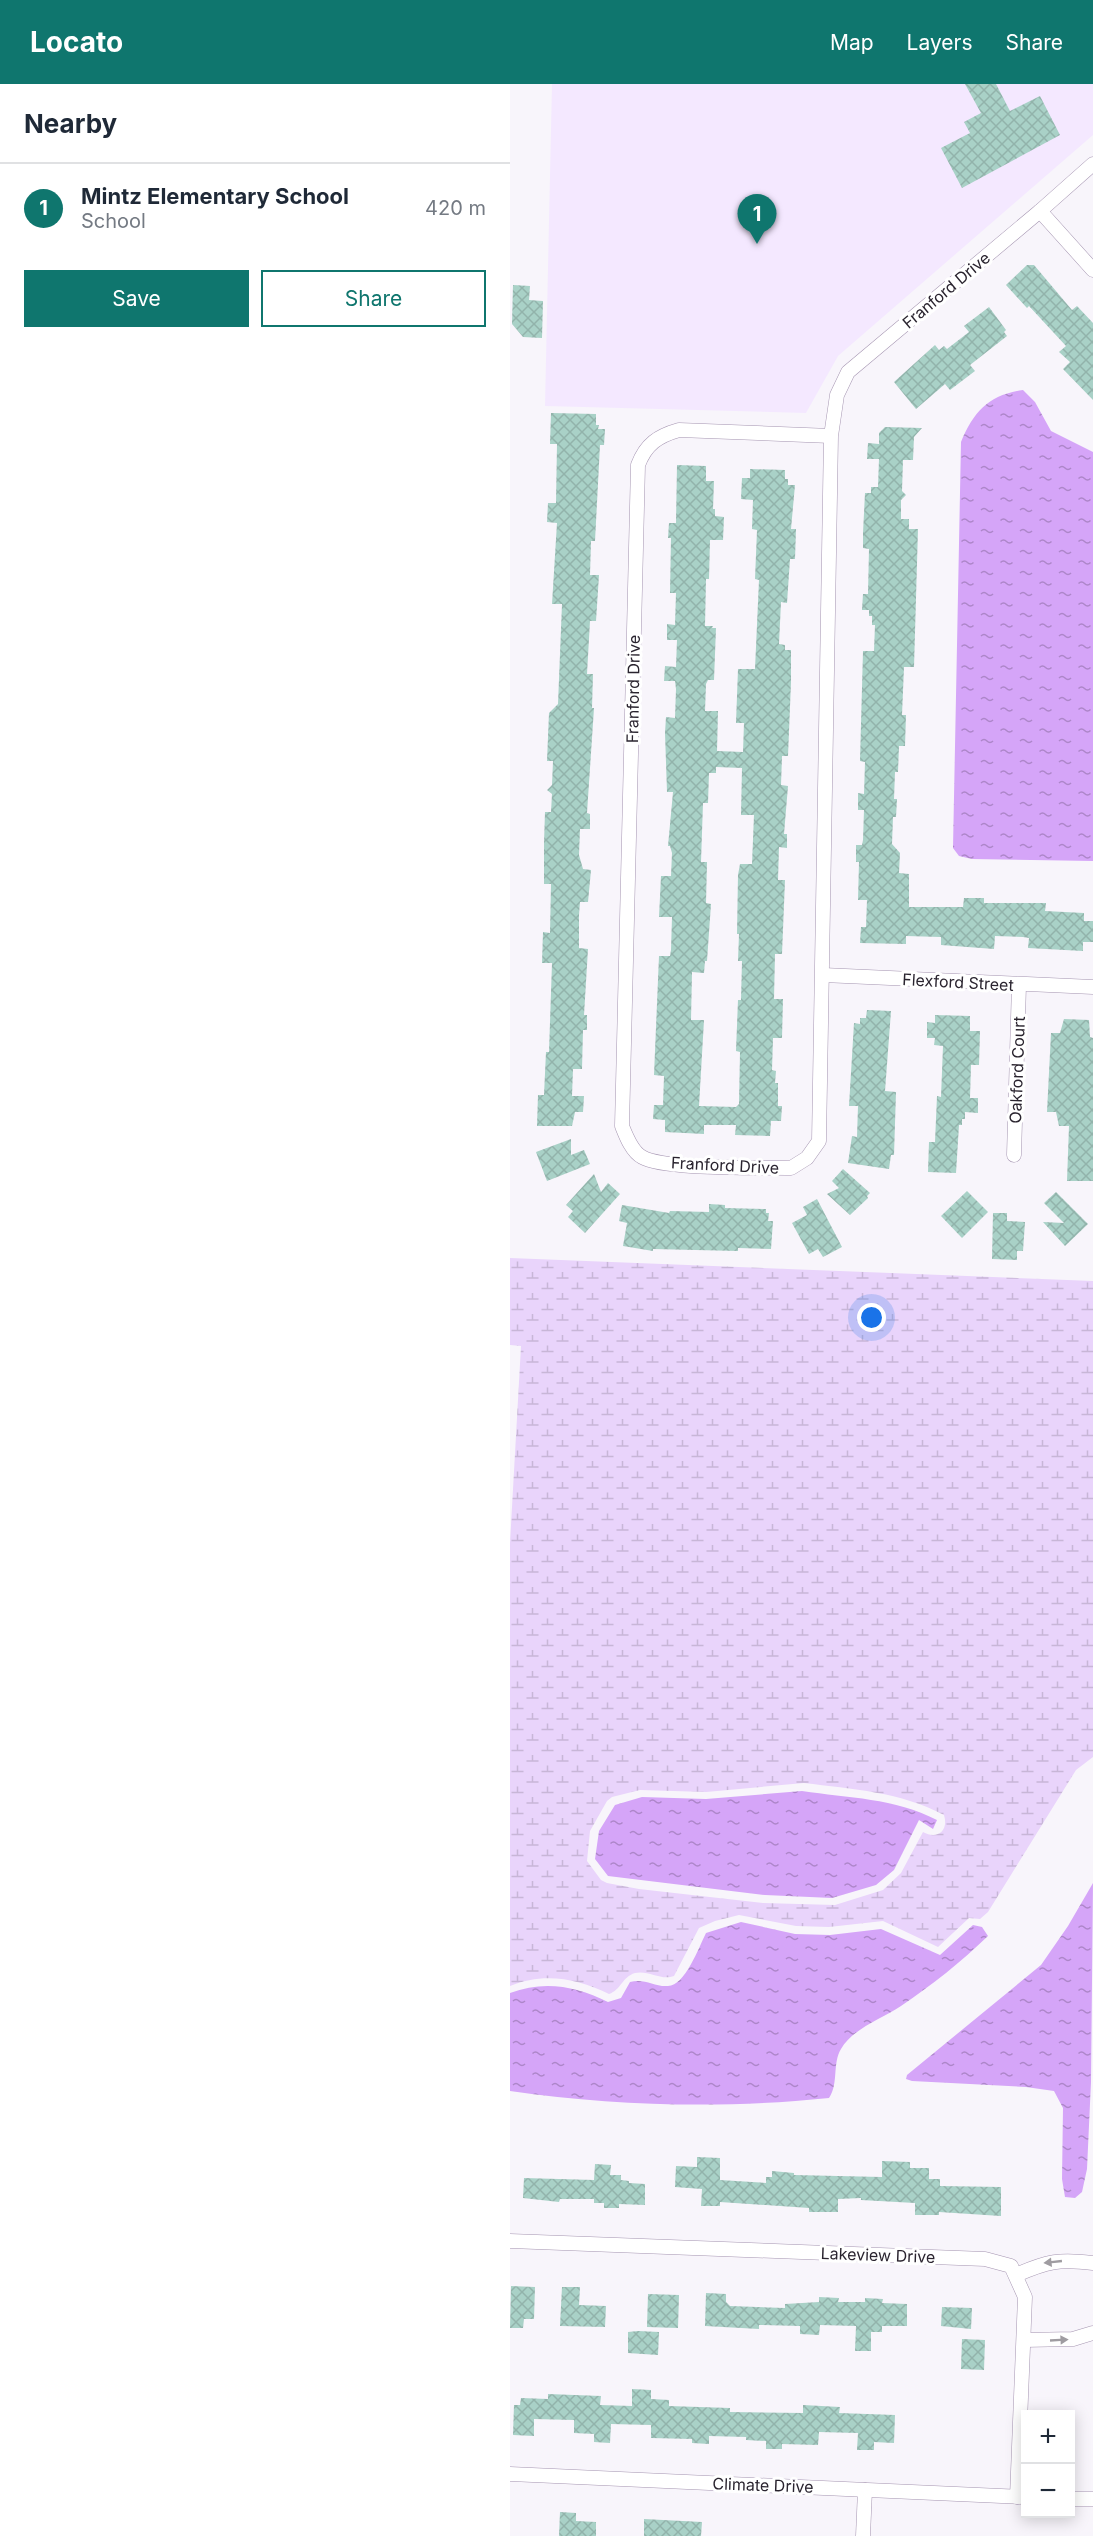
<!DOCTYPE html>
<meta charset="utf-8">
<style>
body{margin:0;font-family:Inter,sans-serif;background:#f6f6f7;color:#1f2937}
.controls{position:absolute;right:18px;bottom:18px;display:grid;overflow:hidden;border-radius:0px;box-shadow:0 3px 15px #0003}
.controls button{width:54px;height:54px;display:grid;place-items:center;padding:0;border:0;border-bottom:2px solid #e0e1e3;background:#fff;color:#1f2937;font:30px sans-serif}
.you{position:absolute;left:362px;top:1234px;width:21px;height:21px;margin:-15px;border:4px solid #fff;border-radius:50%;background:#1a73e8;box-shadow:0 0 0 9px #1a73e833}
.badge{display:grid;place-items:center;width:39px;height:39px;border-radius:50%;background:#0f766e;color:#fff;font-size:20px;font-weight:700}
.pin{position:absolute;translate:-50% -50px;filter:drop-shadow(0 2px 3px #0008)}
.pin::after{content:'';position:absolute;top:32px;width:21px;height:18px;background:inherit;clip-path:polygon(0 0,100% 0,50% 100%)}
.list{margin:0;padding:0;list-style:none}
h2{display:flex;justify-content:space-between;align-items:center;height:78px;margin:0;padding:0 24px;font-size:26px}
h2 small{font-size:20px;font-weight:400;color:#747a83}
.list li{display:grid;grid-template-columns:39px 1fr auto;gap:18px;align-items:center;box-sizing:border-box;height:90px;padding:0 24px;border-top:2px solid #e0e1e3}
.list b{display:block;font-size:22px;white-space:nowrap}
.list p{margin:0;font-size:20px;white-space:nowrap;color:#747a83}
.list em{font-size:20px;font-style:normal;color:#747a83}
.actions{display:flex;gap:12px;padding:18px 24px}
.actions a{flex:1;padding:14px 0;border:2px solid #0f766e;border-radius:0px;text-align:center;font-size:21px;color:#0f766e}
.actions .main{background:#0f766e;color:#fff}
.map{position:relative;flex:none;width:583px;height:2452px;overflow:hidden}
header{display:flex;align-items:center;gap:36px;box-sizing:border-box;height:84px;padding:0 30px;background:#0f766e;color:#fff}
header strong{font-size:28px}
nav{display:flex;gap:33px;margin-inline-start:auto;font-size:21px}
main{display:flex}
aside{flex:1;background:#fff}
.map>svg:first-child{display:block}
</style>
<header>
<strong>Locato</strong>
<nav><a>Map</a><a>Layers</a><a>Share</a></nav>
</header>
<main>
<aside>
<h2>Nearby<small></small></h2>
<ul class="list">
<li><span class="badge">1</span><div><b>Mintz Elementary School</b><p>School</p></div><em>420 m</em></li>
</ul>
<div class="actions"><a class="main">Save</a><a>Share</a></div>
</aside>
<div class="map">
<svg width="583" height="2452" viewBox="0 0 583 2452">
<defs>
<pattern id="wetland-marsh" width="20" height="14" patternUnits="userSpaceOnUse" patternTransform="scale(1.5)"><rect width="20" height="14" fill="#e9d4fb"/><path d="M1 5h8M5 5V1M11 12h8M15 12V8" fill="none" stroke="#c8b6d7"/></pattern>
<pattern id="water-ripples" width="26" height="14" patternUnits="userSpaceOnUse" patternTransform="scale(1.5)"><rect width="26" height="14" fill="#d5a5f8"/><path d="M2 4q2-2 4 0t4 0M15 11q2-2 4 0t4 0" fill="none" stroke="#ad86c9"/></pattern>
<pattern id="building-cross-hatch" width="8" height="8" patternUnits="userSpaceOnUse" patternTransform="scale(1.5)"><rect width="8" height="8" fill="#a9d1c7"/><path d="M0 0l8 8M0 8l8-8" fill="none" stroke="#92b3ab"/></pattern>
</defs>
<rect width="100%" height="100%" fill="#f8f5fb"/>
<path fill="#f4e8ff" d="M 42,0 L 583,0 L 583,51 L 328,272 L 296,329 L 35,322 Z"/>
<path fill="url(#wetland-marsh)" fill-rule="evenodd" d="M 0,1174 L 583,1197 L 583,1673 L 566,1686 L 478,1828 L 470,1835 L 459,1834 L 428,1863 L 373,1837 L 319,1843 L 286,1842 L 229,1831 L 205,1837 L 189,1844 L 164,1892 C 151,1897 139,1886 125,1889 C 112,1893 111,1906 99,1910 C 67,1894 33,1888 0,1902 L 0,1459 L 11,1262 L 0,1261 ZM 294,1699 C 342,1705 391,1708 434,1731 C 439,1747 427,1756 413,1748 L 391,1789 L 373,1806 L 325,1821 L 253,1819 L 129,1805 L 97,1799 L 91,1796 L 77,1777 L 80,1747 L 97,1717 L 102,1713 L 130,1706 L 196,1708 Z"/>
<g fill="url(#water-ripples)">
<path d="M 513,306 L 525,318 L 541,347 L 583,368 L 583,777 L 462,775 L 449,772 L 443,764 L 451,358 C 464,327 479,311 513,306 Z"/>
<path d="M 292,1707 C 338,1714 385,1714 427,1736 L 423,1745 L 409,1736 L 384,1786 L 366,1801 L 322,1814 L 255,1811 L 98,1792 L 85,1775 L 89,1747 L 105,1721 L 132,1713 L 196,1715 Z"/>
<path d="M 583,1799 L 581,1998 L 577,2085 L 572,2108 L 565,2114 L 555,2113 L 552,2095 L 553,2024 L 544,2007 L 516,2003 L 402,1997 L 396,1995 L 397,1991 L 531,1881 L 558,1842 Z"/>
<path d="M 231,1838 L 285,1850 L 320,1851 L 371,1845 L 430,1871 L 463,1841 L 472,1843 L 478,1852 C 451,1878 422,1901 391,1922 C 373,1934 342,1945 331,1965 C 322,1980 329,1999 319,2014 C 213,2025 106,2022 0,2007 L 0,1909 C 34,1896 66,1902 98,1918 L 111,1914 L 120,1898 C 135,1894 144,1903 158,1902 C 175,1902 189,1863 196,1849 Z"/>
</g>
<g fill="url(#building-cross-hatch)" fill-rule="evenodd">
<path d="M 455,0 L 486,0 L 500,27 L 530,12 L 550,51 L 452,104 L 431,64 L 460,49 L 454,38 L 471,29 Z"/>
<path d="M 517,181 L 524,181 L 562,226 L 567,222 L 583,239 L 583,316 L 553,285 L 560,278 L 549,268 L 556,262 L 519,222 L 517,224 L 496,201 Z"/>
<path d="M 3,201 L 20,202 L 19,216 L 33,217 L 32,254 L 13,253 L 2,240 Z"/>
<path d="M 479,223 L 496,246 L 494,248 L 497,252 L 460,281 L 465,287 L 440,306 L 435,300 L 406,325 L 384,298 L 425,261 L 429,266 L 434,262 L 437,265 L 459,248 L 454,242 Z"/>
<path d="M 41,329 L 86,330 L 86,341 L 89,341 L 88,345 L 95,345 L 94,361 L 90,361 L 85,457 L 81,457 L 80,491 L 89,491 L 86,537 L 80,537 L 77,590 L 83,590 L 82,624 L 84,624 L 77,729 L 80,730 L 80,745 L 70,745 L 69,771 L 73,785 L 81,786 L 78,818 L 70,818 L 69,831 L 69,864 L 78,865 L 74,931 L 77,931 L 77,946 L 73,946 L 72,985 L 63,985 L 62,1012 L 74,1012 L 73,1028 L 65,1028 L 62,1042 L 27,1042 L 28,1011 L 34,1011 L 36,968 L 39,968 L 42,879 L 32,879 L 33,848 L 40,849 L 41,800 L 34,800 L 34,759 L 35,728 L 41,728 L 42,710 L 37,706 L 42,701 L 43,677 L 37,677 L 39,629 L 48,620 L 52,520 L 42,520 L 47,439 L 37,438 L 38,419 L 46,419 L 47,360 L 40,360 Z"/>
<path d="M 375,343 L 412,344 L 404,353 L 403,376 L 393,376 L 392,407 L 396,411 L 391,416 L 391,435 L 399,435 L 399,445 L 408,445 L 404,583 L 394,583 L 392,631 L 396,631 L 395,662 L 389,662 L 388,688 L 385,688 L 384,715 L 387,715 L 386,733 L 383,733 L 382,760 L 390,769 L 389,789 L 399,790 L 399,823 L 453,823 L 454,814 L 474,814 L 474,819 L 536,819 L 535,827 L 574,829 L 574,837 L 583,837 L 583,858 L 573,858 L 573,867 L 518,864 L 519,854 L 513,853 L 485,852 L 484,865 L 431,861 L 431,853 L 396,852 L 396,860 L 350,859 L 351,843 L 356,843 L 357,816 L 348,816 L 349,778 L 346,778 L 346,761 L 352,761 L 353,756 L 354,726 L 348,726 L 348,709 L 354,710 L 355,678 L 350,677 L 353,567 L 364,567 L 365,541 L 362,541 L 362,532 L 359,532 L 359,526 L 352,526 L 353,510 L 358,510 L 359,465 L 353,464 L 353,449 L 355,409 L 361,409 L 361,403 L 368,403 L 369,375 L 357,375 L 358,359 L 369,360 L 369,349 Z"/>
<path d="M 167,381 L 196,382 L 196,397 L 204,397 L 203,425 L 205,425 L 205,432 L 214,433 L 213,456 L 200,456 L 199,495 L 196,495 L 195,542 L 203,542 L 202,544 L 206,544 L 204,596 L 198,596 L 196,600 L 195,627 L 208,627 L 207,667 L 233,668 L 234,639 L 226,639 L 228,585 L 245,585 L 249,496 L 245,495 L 247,446 L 242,445 L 243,416 L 231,415 L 232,394 L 240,394 L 240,385 L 275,386 L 275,395 L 278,395 L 278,401 L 285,401 L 281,445 L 286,445 L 285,475 L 280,475 L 277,519 L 271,518 L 269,560 L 275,561 L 275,566 L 281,566 L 281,598 L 278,672 L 272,672 L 271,701 L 278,702 L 274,750 L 277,750 L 277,764 L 269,763 L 268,796 L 275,796 L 272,870 L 265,870 L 264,915 L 273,915 L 272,954 L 263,954 L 262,986 L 266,987 L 265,999 L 268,999 L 268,1022 L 272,1022 L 271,1037 L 261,1037 L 260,1052 L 225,1051 L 226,1041 L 194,1041 L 194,1050 L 155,1048 L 155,1036 L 143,1035 L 144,1021 L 153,1021 L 154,992 L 144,991 L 149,872 L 160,872 L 161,866 L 162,833 L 149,833 L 151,792 L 161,792 L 162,769 L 160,762 L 158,762 L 163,708 L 157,708 L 155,649 L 156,633 L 165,634 L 166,605 L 165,597 L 154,597 L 155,582 L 166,583 L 167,556 L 157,556 L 157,540 L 165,541 L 166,509 L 160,509 L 161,454 L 158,454 L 159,439 L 166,439 ZM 206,683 L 232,684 L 231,731 L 244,731 L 242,780 L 230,780 L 228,791 L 227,850 L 229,850 L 228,877 L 232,877 L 231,916 L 228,916 L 226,967 L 230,968 L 229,1020 L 226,1023 L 189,1022 L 194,936 L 181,936 L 182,888 L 194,889 L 195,877 L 197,877 L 201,820 L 196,819 L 197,778 L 191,778 L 193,719 L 198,719 L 199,689 L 206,689 Z"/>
<path d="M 357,926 L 381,927 L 375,1007 L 386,1008 L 384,1071 L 381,1071 L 379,1085 L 338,1079 L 342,1052 L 347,1053 L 348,1022 L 339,1022 L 344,939 L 350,940 L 350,934 L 356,934 Z"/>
<path d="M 425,931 L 460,932 L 460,947 L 470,947 L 469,981 L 461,981 L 460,1014 L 468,1014 L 468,1029 L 455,1028 L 455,1035 L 452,1035 L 452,1041 L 449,1041 L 446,1089 L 418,1088 L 419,1058 L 425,1058 L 427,1012 L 431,1013 L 433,962 L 424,961 L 425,954 L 417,954 L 417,938 L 425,939 Z"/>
<path d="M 554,935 L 579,936 L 580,953 L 583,954 L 583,1097 L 557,1097 L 559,1042 L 549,1042 L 546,1028 L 537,1028 L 541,949 L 550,949 Z"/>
<path d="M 61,1055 L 61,1071 L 74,1066 L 80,1080 L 37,1097 L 26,1068 Z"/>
<path d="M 333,1085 L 360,1109 L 357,1112 L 358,1114 L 340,1131 L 317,1110 L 329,1104 L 322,1097 Z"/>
<path d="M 84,1090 L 91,1108 L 98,1099 L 110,1110 L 75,1149 L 58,1133 L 63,1127 L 56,1121 Z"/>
<path d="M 457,1107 L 478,1128 L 452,1154 L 431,1132 Z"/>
<path d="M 546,1108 L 578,1140 L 555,1162 L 533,1138 L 554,1139 L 534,1119 Z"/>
<path d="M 307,1115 L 332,1163 L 313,1173 L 308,1165 L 299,1170 L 282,1139 L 297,1131 L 293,1123 Z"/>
<path d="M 199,1120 L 215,1121 L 215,1124 L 256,1125 L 256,1129 L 259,1129 L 258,1137 L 263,1137 L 261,1165 L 228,1164 L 228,1167 L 143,1165 L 143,1167 L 113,1162 L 117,1139 L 109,1137 L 112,1121 L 159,1129 L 160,1127 L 199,1128 Z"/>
<path d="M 483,1129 L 497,1129 L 497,1137 L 515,1138 L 513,1167 L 507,1167 L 507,1176 L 482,1175 Z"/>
<path d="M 187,2073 L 210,2074 L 210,2096 L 256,2099 L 256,2093 L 262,2093 L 262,2087 L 284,2089 L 284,2091 L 372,2093 L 372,2077 L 400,2078 L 400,2084 L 419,2084 L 419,2095 L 430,2095 L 430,2102 L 491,2103 L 491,2132 L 429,2128 L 429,2131 L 405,2131 L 405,2119 L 351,2116 L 351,2114 L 328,2115 L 328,2128 L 299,2128 L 299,2124 L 210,2118 L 210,2122 L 191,2122 L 192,2105 L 165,2103 L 166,2082 L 187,2083 Z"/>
<path d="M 85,2080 L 101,2081 L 100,2091 L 111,2091 L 111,2096 L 119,2097 L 119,2099 L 135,2100 L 135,2121 L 109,2120 L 109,2124 L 94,2124 L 94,2119 L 84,2119 L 84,2115 L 50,2115 L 49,2118 L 13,2114 L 14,2094 L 84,2096 Z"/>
<path d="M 1,2202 L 25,2203 L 24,2235 L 14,2235 L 13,2244 L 0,2244 Z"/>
<path d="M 52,2203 L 70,2203 L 69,2221 L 96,2222 L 95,2243 L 50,2242 Z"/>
<path d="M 196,2209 L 216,2210 L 216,2218 L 220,2222 L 275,2224 L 275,2220 L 309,2218 L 309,2213 L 329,2214 L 328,2218 L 355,2218 L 355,2214 L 373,2215 L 372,2219 L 397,2220 L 397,2242 L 372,2242 L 372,2248 L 361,2248 L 361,2267 L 345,2267 L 346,2242 L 310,2241 L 309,2251 L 290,2250 L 290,2242 L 249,2241 L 249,2245 L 195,2242 Z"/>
<path d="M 138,2210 L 169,2211 L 168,2244 L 137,2243 Z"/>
<path d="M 432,2223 L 462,2224 L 461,2245 L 431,2242 Z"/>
<path d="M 128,2247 L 149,2248 L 148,2271 L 118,2269 L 118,2248 Z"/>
<path d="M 452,2255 L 475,2256 L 474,2286 L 451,2285 Z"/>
<path d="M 122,2305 L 141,2306 L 141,2315 L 159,2316 L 159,2322 L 220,2324 L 220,2328 L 293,2329 L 293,2321 L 330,2323 L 329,2329 L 385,2331 L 384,2359 L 364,2358 L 364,2366 L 347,2366 L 348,2349 L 309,2348 L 308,2361 L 272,2360 L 272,2365 L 256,2365 L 256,2357 L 236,2356 L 236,2353 L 199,2352 L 199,2360 L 182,2359 L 182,2355 L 141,2354 L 141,2341 L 101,2340 L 100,2359 L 84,2358 L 84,2350 L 64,2349 L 64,2336 L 24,2335 L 24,2352 L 3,2351 L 4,2321 L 10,2321 L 11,2314 L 38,2315 L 38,2310 L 91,2312 L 90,2321 L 122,2322 Z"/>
<path d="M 50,2428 L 66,2429 L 66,2437 L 86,2438 L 86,2452 L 49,2452 Z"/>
<path d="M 134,2435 L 192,2438 L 191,2452 L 134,2452 Z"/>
</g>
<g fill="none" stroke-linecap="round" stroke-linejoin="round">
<defs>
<g id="minor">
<path d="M 530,127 L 583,186"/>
<path d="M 321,352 L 169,346 C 148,352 136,360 128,381 L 112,1042 C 116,1052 122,1068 132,1073 C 154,1086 251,1083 281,1084 L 297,1074 L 309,1057 L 321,352 L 327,311 L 338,288 L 530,127 L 583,80"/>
<path d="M 313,891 L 583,903"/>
<path d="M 504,1071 L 509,901"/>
<path d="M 0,2157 L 475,2175 L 501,2182 L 515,2213 L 507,2413"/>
<path d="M 506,2191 C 538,2177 549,2175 583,2179"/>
<path d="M 514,2256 L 563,2255 L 583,2249"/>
<path d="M 0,2390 L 513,2413"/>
<path d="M 560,2415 L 583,2415"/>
<path d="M 353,2452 L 355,2406"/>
</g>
</defs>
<use href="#minor" stroke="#a595b1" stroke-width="15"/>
<use href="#minor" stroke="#fff" stroke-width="14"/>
</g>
<defs><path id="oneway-solid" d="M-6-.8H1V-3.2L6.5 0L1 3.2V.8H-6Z" transform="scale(1.5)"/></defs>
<g fill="#9f9ca1">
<use href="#oneway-solid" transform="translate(543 2178) rotate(174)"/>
<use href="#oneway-solid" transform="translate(549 2256) rotate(-3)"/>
</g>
<g text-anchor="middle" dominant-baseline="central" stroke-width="6" stroke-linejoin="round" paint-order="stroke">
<g font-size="16" fill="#2a242f" stroke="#fff">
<text transform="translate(436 206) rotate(-40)">Franford Drive</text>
<text transform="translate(123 605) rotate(-89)">Franford Drive</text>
<text transform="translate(448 898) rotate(3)">Flexford Street</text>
<text transform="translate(507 986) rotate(-88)">Oakford Court</text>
<text transform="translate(215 1081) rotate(3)">Franford Drive</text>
<text transform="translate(368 2171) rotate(2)">Lakeview Drive</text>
<text transform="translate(253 2401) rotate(2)">Climate Drive</text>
</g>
</g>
</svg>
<div class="controls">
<button>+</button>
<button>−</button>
</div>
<div class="you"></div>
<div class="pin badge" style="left:247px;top:160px">1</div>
</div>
</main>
